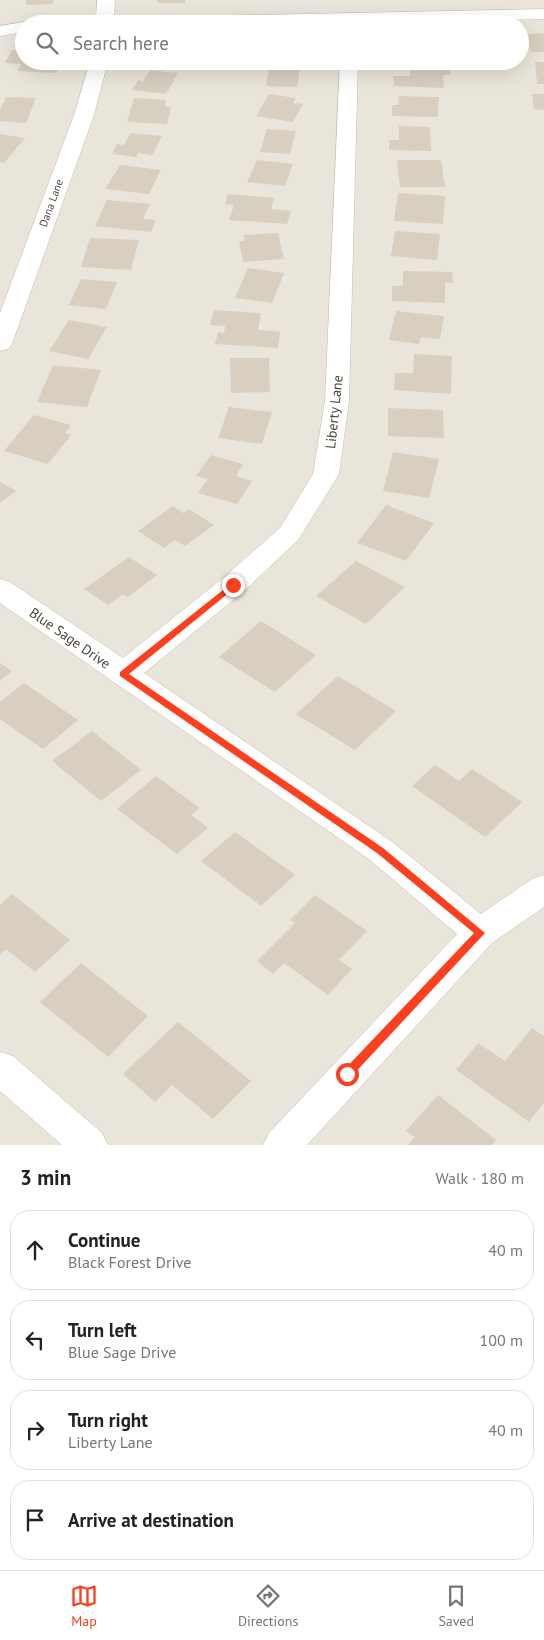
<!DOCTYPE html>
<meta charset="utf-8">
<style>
body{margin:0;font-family:"PT Sans",sans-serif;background:#f6f6f6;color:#222}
.stop{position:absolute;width:15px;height:15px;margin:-11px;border:4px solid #fc3f1d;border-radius:50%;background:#fff}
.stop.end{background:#fc3f1d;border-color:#fff;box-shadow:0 1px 5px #0008}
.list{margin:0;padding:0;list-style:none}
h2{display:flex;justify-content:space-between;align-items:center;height:65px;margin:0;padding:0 20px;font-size:21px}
h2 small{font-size:16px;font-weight:400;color:#767676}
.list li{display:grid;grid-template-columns:32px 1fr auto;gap:15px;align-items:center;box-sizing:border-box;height:80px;margin:0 10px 10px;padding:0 10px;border:1px solid #e0e0e0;border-radius:20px}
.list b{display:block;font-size:19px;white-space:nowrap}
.list p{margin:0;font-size:16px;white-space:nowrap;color:#767676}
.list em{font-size:16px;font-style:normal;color:#767676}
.icon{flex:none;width:28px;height:28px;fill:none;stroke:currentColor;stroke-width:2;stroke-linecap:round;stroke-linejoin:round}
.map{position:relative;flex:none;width:544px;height:1145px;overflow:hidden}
.search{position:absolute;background:#fff;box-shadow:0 5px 20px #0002;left:15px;right:15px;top:15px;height:55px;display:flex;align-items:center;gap:12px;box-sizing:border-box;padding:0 18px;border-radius:28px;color:#767676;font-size:19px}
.sheet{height:425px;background:#fff}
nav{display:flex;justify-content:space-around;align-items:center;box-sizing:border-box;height:70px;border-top:1px solid #e0e0e0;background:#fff;font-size:14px;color:#767676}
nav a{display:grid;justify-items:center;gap:2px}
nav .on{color:#fc3f1d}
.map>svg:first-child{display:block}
</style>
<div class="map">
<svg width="544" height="1145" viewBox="0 0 544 1145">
<rect width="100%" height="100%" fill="#f6f3ec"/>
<path fill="#eae5da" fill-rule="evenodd" d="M 0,0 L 544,0 L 544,1145 L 0,1145 ZM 24,24 L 520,24 L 520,61 L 24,61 Z"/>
<g fill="#d8cfc1">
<path d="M 26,0 L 53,0 L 53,4 L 26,5 Z"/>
<rect x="157" y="0" width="28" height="3"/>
<path d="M 544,33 L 544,52 L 532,52 L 524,34 Z"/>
<path d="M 12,50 L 24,51 L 24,61 L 62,61 L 56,73 L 17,71 L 21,64 L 5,63 Z"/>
<path d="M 535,62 L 544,62 L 544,84 L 537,84 Z"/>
<path d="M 410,65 L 450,66 L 451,75 L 443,75 L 444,88 L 394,86 L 393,76 L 410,76 Z"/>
<path d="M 269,67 L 300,68 L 297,87 L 266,86 Z"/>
<path d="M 150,70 L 178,73 L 166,94 L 132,90 L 138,80 L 143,81 Z"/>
<path d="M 269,94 L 296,98 L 293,103 L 303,104 L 293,122 L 256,116 Z"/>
<path d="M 532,94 L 544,94 L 544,110 L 534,109 Z"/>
<path d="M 399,96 L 439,97 L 438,117 L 392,116 L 392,105 L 398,105 Z"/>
<path d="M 6,97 L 36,98 L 26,123 L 0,121 L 0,110 Z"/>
<path d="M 134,98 L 166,100 L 165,106 L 171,107 L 167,124 L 127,122 Z"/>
<path d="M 399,126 L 430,127 L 431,151 L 389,150 L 389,140 L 399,140 Z"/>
<path d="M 267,129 L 296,131 L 290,154 L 260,152 Z"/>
<path d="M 130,133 L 162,136 L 152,155 L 138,153 L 136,157 L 112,154 L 117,144 L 124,145 Z"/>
<path d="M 0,134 L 25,138 L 4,163 L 0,162 Z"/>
<path d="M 257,160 L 293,164 L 285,186 L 247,182 Z"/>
<path d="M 397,160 L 441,160 L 445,187 L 400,187 Z"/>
<path d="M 120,165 L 161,170 L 149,194 L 105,189 Z"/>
<path d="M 398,193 L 445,196 L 443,224 L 394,221 Z"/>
<path d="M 228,194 L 274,198 L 271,209 L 291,211 L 287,224 L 229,220 L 234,205 L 225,204 Z"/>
<path d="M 107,200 L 150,204 L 143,219 L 156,220 L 151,232 L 95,226 Z"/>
<path d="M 395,231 L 440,234 L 437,260 L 391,256 Z"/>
<path d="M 278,233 L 284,259 L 243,262 L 239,241 L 245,241 L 243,235 Z"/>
<path d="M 90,238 L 139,240 L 131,270 L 81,267 Z"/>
<path d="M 248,268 L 284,273 L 272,303 L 235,298 Z"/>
<path d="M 403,271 L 452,272 L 453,283 L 445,283 L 445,303 L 392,301 L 392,286 L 403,286 Z"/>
<path d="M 81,279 L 117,282 L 106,309 L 69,305 Z"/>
<path d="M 214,310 L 261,313 L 258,330 L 280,332 L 278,348 L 215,344 L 218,332 L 224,333 L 225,326 L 210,325 Z"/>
<path d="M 396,311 L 444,316 L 440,339 L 421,337 L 419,344 L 389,340 Z"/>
<path d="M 69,320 L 107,327 L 88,359 L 49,351 Z"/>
<path d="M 414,354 L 452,356 L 451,394 L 394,390 L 395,373 L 413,373 Z"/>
<path d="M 230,358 L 269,358 L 270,392 L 231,393 Z"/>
<path d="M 53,365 L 101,370 L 87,407 L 37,402 Z"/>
<path d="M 229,407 L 272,412 L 262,444 L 218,438 Z"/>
<path d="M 388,408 L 443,410 L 444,438 L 388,436 Z"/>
<path d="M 34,415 L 71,425 L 65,433 L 71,435 L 48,464 L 4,451 Z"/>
<path d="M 393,452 L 439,459 L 429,498 L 383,491 Z"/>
<path d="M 211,455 L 243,464 L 236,476 L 252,481 L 237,504 L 198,493 L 208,479 L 196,476 Z"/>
<path d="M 0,482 L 16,491 L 0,503 Z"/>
<path d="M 386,505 L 434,523 L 406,561 L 357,543 Z"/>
<path d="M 173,506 L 183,513 L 189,509 L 214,525 L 185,546 L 175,540 L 164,548 L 138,531 Z"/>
<path d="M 129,557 L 157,575 L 128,597 L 123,594 L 108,605 L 84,589 Z"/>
<path d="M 356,561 L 405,587 L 366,624 L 316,596 Z"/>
<path d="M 261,621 L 316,655 L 275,692 L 219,657 Z"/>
<path d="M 0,663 L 12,671 L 0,681 Z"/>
<path d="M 338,676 L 396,711 L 355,750 L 296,714 Z"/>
<path d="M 24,683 L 78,720 L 43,749 L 0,719 L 0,702 Z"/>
<path d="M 92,731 L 141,770 L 101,801 L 52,761 Z"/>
<path d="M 435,765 L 459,781 L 472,769 L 522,802 L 485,837 L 412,786 Z"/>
<path d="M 156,776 L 200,808 L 191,815 L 208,828 L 177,854 L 117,809 Z"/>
<path d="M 235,832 L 295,875 L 261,906 L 201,861 Z"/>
<path d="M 12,894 L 70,940 L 35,972 L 6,949 L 0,954 L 0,905 Z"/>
<path d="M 315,895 L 367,931 L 339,960 L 352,969 L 328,995 L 284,963 L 273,974 L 257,961 L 295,923 L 290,920 Z"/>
<path d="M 81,963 L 148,1016 L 108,1057 L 40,1002 Z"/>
<path d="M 178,1022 L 251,1081 L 213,1119 L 172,1085 L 155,1102 L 123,1074 Z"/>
<path d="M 532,1028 L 544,1036 L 544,1103 L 529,1122 L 456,1070 L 478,1043 L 505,1061 Z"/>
<path d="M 438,1095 L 496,1140 L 492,1145 L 408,1145 L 415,1137 L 406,1131 Z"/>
</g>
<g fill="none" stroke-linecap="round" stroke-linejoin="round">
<defs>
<g id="minor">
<path d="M 97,0 L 115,0 L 114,18 L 544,9 L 544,19 L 342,24 L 71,24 L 74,20 L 96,18 Z"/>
<path d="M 24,22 L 31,24 L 24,24 L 24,32 L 0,36 L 0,26 Z"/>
<path d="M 90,61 L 108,61 L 94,115 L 12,344 L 8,349 L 0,351 L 0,313 L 74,115 Z"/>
<path d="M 340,61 L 358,61 L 349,401 L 339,474 L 298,540 L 243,592 L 144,673 L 391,841 L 481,914 L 532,879 L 544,875 L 544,907 L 492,943 L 307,1145 L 263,1145 L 269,1133 L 457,934 L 369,859 L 0,603 L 0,579 L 10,582 L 123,658 L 223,578 L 280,528 L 313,474 L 325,401 Z"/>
<path d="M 0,1052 L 13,1056 L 102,1133 L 108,1145 L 62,1145 L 0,1091 Z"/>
</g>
</defs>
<use href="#minor" stroke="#c2bbae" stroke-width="1"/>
<use href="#minor" fill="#fff" fill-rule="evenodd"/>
</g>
<path fill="#fc3f1d" d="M 233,582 L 236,583 L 236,587 L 129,674 L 383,848 L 485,933 L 350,1078 L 347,1079 L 341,1074 L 343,1071 L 474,933 L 377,853 L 120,676 L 120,672 Z"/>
<g text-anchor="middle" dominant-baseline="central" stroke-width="4" stroke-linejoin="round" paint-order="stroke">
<g font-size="11" fill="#4b4439" stroke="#fff">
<text transform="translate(51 203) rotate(-70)">Dana Lane</text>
</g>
<g font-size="14" fill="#4b4439" stroke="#fff">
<text transform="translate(334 412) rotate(-84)">Liberty Lane</text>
<text transform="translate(70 638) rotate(35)">Blue Sage Drive</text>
</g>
</g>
</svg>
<div class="stop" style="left:347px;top:1074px"></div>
<div class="stop end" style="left:233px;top:585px"></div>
<div class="search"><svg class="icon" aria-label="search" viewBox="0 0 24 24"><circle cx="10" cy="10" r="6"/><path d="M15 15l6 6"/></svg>Search here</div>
</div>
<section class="sheet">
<h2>3 min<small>Walk · 180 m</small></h2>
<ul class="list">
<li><svg class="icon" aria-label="ahead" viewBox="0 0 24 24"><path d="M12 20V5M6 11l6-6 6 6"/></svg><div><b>Continue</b><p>Black Forest Drive</p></div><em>40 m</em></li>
<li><svg class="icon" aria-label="left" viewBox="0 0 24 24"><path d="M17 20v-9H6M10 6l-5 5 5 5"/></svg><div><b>Turn left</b><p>Blue Sage Drive</p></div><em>100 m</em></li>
<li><svg class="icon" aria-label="right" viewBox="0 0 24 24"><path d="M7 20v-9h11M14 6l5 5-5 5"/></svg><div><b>Turn right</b><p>Liberty Lane</p></div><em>40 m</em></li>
<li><svg class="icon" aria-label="arrive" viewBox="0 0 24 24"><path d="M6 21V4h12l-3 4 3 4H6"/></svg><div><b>Arrive at destination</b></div></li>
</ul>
</section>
<nav>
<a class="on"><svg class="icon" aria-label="map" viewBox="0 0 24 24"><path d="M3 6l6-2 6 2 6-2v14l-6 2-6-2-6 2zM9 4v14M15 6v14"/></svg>Map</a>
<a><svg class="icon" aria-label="directions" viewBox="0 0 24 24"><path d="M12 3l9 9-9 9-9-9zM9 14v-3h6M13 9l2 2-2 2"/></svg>Directions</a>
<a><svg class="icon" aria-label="saved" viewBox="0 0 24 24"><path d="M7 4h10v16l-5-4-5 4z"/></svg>Saved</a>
</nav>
